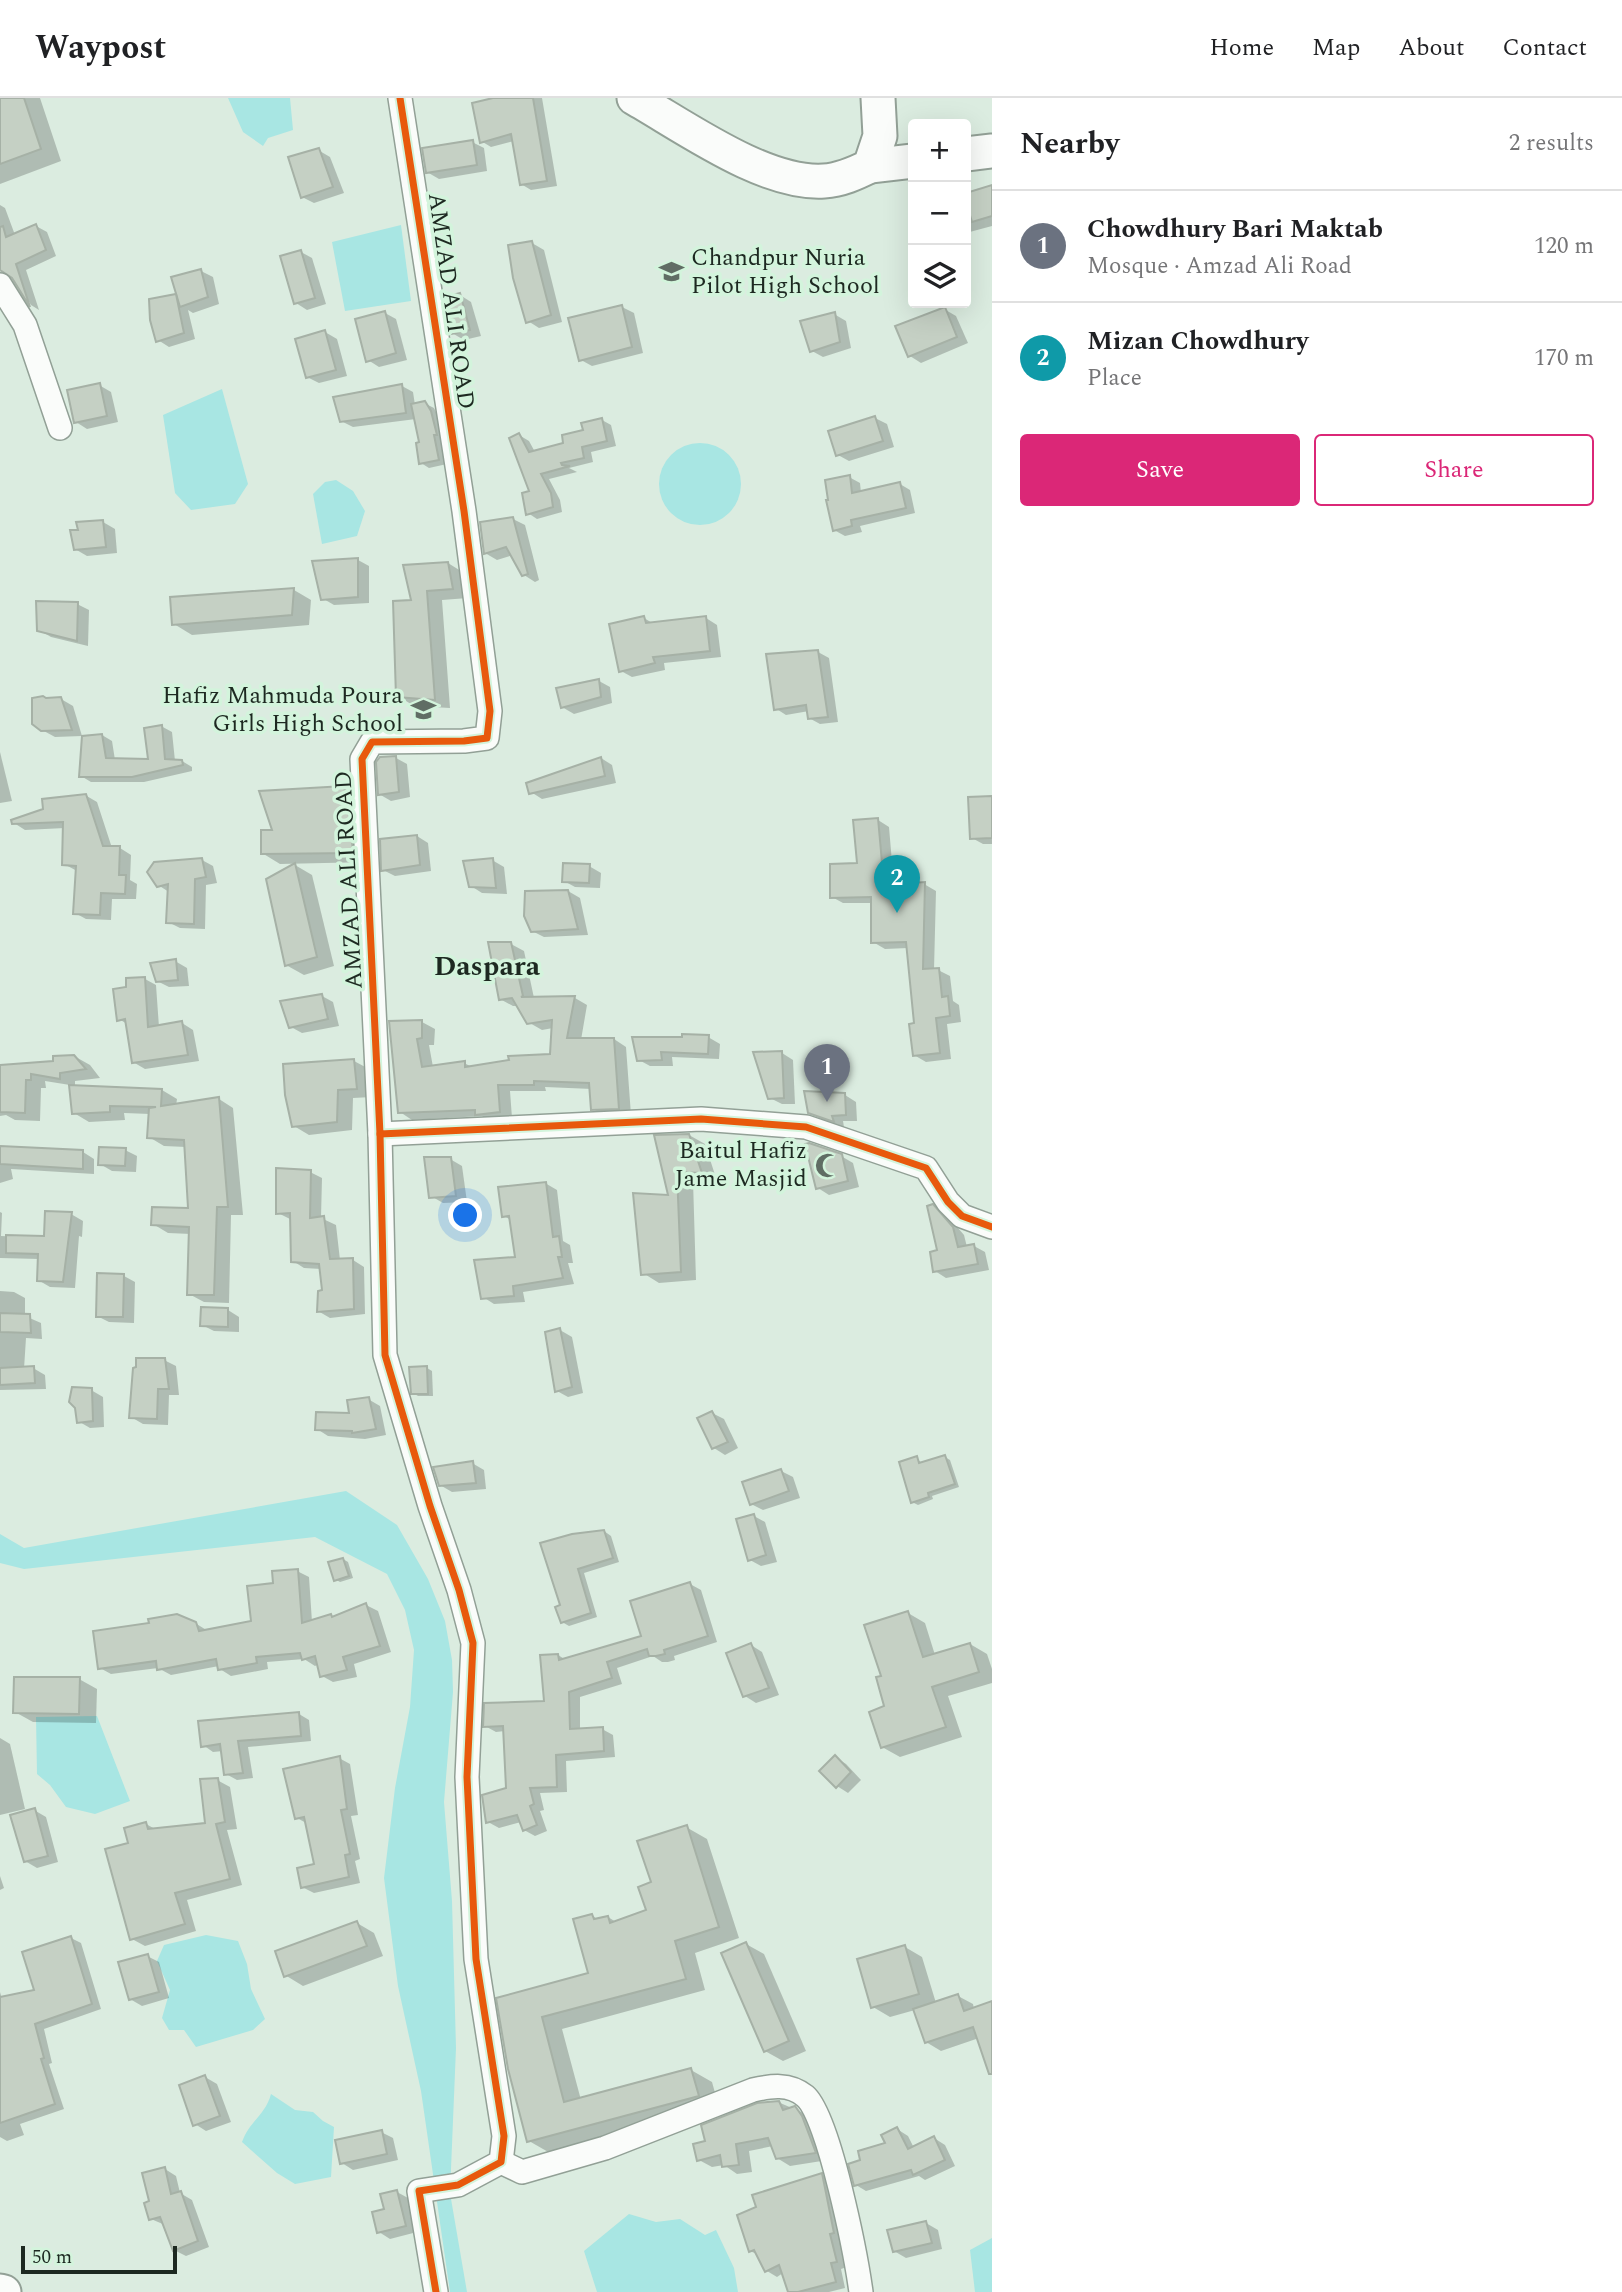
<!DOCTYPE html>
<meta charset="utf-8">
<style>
body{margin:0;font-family:Spectral,serif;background:#f6f6f6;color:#202124}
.controls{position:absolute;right:21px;top:21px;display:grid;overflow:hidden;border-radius:7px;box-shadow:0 7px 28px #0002}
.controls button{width:63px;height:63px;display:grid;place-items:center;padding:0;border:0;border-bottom:2px solid #e0e0e0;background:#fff;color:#202124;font:35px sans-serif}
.scale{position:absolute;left:21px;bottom:18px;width:156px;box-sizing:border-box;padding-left:7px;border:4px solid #1d2921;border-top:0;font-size:19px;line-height:24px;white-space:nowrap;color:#1d2921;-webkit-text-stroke:5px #d3f4dc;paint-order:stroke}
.you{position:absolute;left:466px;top:1118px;width:24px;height:24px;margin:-18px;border:5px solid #fff;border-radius:50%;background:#1a73e8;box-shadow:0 0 0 10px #1a73e833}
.badge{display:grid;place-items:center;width:46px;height:46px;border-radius:50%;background:#db2777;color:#fff;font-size:23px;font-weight:700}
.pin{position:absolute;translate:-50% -58px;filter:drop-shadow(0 2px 4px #0008)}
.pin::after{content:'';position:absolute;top:37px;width:24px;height:21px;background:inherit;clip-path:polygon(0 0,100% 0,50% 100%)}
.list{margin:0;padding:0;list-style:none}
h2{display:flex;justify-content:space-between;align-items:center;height:91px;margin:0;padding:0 28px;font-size:30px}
h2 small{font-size:23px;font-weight:400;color:#757577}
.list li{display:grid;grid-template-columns:46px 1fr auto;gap:21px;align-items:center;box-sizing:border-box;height:112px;padding:0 28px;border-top:2px solid #e0e0e0}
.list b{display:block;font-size:26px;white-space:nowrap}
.list p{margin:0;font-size:23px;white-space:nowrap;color:#757577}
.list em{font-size:23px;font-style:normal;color:#757577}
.actions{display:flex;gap:14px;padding:21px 28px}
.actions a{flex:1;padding:16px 0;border:2px solid #db2777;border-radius:7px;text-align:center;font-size:24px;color:#db2777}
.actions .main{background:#db2777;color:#fff}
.icon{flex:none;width:38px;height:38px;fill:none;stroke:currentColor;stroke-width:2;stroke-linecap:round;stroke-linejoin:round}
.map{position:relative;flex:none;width:992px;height:2194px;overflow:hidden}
header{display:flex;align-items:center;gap:42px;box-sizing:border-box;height:98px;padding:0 35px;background:#fff;border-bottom:2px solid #e0e0e0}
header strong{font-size:33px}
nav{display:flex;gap:38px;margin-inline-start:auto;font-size:24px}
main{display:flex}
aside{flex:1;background:#fff}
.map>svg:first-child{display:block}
</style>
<header>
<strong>Waypost</strong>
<nav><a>Home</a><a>Map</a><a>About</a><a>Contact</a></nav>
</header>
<main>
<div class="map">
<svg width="992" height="2194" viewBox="0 0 992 2194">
<rect width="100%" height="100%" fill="#dbece0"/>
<g fill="#a8e6e3">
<path d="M 228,0 L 290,0 L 293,32 L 268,40 L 263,48 L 243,34 Z"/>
<path d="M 401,127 L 411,203 L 345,213 L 332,144 Z"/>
<path d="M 222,291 L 248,386 L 235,406 L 191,412 L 175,395 L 163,317 Z"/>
<circle cx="700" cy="386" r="41"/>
<path d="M 336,382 L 353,393 L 365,413 L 357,438 L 322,446 L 313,396 L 325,384 Z"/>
<path d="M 346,1393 L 397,1427 L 428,1481 L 445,1523 L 452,1562 L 453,1594 L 444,1704 L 452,1803 L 456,1950 L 450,2095 L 467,2194 L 450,2194 L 421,1993 L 398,1888 L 384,1780 L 395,1690 L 410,1609 L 414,1552 L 405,1512 L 387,1476 L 315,1439 L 24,1471 L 0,1465 L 0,1436 L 24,1450 Z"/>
<path d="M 97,1618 L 130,1703 L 95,1716 L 66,1709 L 50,1687 L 37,1676 L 36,1619 Z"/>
<path d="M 206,1837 L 238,1843 L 247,1866 L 251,1891 L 265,1921 L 253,1932 L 196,1949 L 184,1932 L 169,1932 L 162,1920 L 170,1892 L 157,1863 L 164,1847 Z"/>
<path d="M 271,1996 L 295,2012 L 313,2014 L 323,2023 L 334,2029 L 331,2079 L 295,2086 L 277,2075 L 242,2044 C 250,2022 265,2018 271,1996 Z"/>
<path d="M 629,2116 L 656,2124 L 680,2121 L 705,2137 L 716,2132 L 734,2170 L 738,2194 L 597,2194 L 584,2153 Z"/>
<path d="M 992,2140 L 992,2194 L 975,2194 L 970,2152 Z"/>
</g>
<g fill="#0003">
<path d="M 0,0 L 40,0 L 61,63 L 0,86 Z"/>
<path d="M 501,0 L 542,0 L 557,88 L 531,92 L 521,86 L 514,43 L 491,49 L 481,43 Z"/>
<path d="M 472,44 L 484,50 L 487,73 L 439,81 L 427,74 Z"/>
<path d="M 318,52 L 330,59 L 344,95 L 314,105 L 302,99 Z"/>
<path d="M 992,89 L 992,128 L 966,135 L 968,146 L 966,147 L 966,97 Z"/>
<path d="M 0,107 L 5,110 L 15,137 L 36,128 L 47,134 L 56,158 L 26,172 L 39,212 L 31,207 L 13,179 L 0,171 Z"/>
<path d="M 532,145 L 544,152 L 562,224 L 539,230 L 528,223 Z"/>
<path d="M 301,154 L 312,160 L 326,206 L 307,212 L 296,205 Z"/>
<path d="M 201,173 L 213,179 L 219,206 L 193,215 L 188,212 L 195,241 L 169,249 L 158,242 L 175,198 L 179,201 Z"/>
<path d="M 460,197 L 471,204 L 481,238 L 464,242 L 452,235 Z"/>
<path d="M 622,209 L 634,215 L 643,255 L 592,268 L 581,262 Z"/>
<path d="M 944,211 L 956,218 L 968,245 L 921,265 L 910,258 Z"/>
<path d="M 385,215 L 396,221 L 407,262 L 379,269 L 368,262 Z"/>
<path d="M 834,216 L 846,223 L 851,250 L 823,259 L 812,253 Z"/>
<path d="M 325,234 L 337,241 L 347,278 L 319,285 L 307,279 Z"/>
<path d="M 99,287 L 111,294 L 118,324 L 87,331 L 76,324 Z"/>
<path d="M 402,288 L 413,294 L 415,307 L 424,305 L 434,310 L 439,320 L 447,366 L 429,370 L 421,365 L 421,346 L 416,321 L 353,329 L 341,323 Z"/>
<path d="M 875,320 L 887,326 L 894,349 L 849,363 L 838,357 Z"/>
<path d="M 602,322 L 611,327 L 616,348 L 591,354 L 593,364 L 569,370 L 577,374 L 549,381 L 560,402 L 562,414 L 537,421 L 528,415 L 532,394 L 519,337 L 529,343 L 535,354 L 565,346 Z"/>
<path d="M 849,379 L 860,385 L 861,395 L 900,386 L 910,392 L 915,415 L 860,428 L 862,434 L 845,438 L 834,432 Z"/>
<path d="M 513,421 L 525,427 L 539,482 L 535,484 L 524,477 L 513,457 L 497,462 L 485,455 Z"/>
<path d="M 103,424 L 115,431 L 117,455 L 87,458 L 75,451 L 80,434 Z"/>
<path d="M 358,462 L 369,468 L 369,505 L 334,507 L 322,500 Z"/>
<path d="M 448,465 L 464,475 L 468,500 L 442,502 L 450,610 L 414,608 L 398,598 L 414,504 Z"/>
<path d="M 294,492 L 311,502 L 309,527 L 192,537 L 174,526 Z"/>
<path d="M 77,506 L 89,512 L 88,548 L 51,539 L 39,532 Z"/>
<path d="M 644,520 L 654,526 L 706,520 L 717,527 L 721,559 L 664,565 L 665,572 L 632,579 L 621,573 Z"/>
<path d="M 818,554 L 829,560 L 838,624 L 820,626 L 809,620 L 809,613 L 786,617 L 775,610 Z"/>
<path d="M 599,583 L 610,589 L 612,605 L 574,616 L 562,609 Z"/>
<path d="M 61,601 L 73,608 L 82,638 L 55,639 L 42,632 Z"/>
<path d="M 161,628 L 172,634 L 175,663 L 182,663 L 192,669 L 192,673 L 144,684 L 91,684 L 81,678 L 102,637 L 112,643 L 115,662 L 150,662 Z"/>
<path d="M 0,654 L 12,703 L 0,705 Z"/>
<path d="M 396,660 L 407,666 L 410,699 L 391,703 L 379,696 Z"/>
<path d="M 601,660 L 612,667 L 616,685 L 542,701 L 531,694 Z"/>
<path d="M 344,690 L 361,700 L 370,764 L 280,766 L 262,755 L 275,733 Z"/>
<path d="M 85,697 L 97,704 L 112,750 L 120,750 L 131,757 L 130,782 L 137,786 L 136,801 L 112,801 L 111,822 L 86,821 L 75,815 L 77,773 L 64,766 L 65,730 L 25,732 L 14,725 Z"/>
<path d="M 992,700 L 992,746 L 983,746 L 972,740 Z"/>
<path d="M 878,722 L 889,729 L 894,788 L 924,786 L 936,793 L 934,872 L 938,872 L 950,878 L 953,903 L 959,907 L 961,924 L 947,926 L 951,961 L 926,964 L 914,957 L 916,927 L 908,850 L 885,851 L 873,844 L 872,805 L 843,805 L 832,799 L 859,767 Z"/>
<path d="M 417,738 L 428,745 L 431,773 L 395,778 L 383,772 Z"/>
<path d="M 202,762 L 213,768 L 217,785 L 206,787 L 205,831 L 180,830 L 168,824 L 169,794 L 158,787 Z"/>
<path d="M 492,762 L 504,769 L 507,796 L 482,795 L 471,788 Z"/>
<path d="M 295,767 L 312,777 L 334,868 L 304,877 L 286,867 Z"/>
<path d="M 589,768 L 601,775 L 600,790 L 575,789 L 564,783 Z"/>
<path d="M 568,793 L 580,800 L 588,837 L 544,839 L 532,833 Z"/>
<path d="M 511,846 L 524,853 L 534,900 L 575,900 L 587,907 L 581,942 L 614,941 L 626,949 L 631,1017 L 605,1018 L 593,1011 L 592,991 L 545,989 L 546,993 L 510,993 L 512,1020 L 489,1023 L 482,1018 L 412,1022 L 400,1014 L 391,925 L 422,924 L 435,931 L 434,947 L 429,947 L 433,969 L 464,965 L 472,969 L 552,958 L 553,930 L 542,932 L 528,924 L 519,908 L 513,908 L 500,901 Z"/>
<path d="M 175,863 L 187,870 L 189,888 L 169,889 L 157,883 Z"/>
<path d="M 145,881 L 156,887 L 159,929 L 182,925 L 193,932 L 199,963 L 145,971 L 133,964 L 127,926 L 119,921 L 127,891 Z"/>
<path d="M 322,898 L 333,904 L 339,928 L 302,935 L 291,929 Z"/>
<path d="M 708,939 L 720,946 L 719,961 L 672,959 L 673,968 L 650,968 L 639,962 L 634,940 Z"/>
<path d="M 782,955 L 793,962 L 795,1006 L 782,1006 L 770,1000 Z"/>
<path d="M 74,958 L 90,967 L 100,980 L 75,983 L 75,989 L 162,992 L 177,1001 L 176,1008 L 219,1001 L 233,1010 L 243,1117 L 231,1117 L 229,1205 L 204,1204 L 189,1196 L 191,1136 L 168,1135 L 153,1126 L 190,1112 L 186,1049 L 164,1048 L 149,1039 L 150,1016 L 124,1015 L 125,1022 L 89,1024 L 74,1015 L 70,987 L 45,983 L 46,990 L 41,990 L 40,1023 L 15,1022 L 6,1017 L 0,1018 L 0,968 L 55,965 Z"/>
<path d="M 354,963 L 369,971 L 372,999 L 353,1000 L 352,1032 L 309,1037 L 294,1028 Z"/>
<path d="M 845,997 L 856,1004 L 857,1023 L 843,1023 L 844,1029 L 821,1021 L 809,1014 Z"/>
<path d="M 689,1037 L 705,1046 L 717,1083 L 693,1082 L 696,1182 L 659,1185 L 643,1175 L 670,1099 L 656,1039 Z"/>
<path d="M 125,1052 L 137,1058 L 136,1074 L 112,1073 L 100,1066 Z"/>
<path d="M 83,1054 L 94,1061 L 94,1076 L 11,1071 L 13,1081 L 0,1085 L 0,1056 Z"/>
<path d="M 841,1058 L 853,1065 L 859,1089 L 829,1097 L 818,1090 Z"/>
<path d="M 450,1061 L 462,1068 L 467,1104 L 443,1105 L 431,1098 Z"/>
<path d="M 310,1074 L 322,1080 L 321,1120 L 336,1127 L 340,1162 L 353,1162 L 364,1169 L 365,1216 L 330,1220 L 318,1213 L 323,1193 L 321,1171 L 304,1170 L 293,1163 L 292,1122 L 278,1115 Z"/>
<path d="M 545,1085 L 557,1092 L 563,1143 L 570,1147 L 573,1165 L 568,1165 L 574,1186 L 523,1194 L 525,1204 L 494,1206 L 483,1199 L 517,1161 L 511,1122 L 504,1118 Z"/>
<path d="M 933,1108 L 945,1115 L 964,1137 L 967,1149 L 974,1148 L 985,1154 L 989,1172 L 946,1180 L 935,1173 L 940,1154 Z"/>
<path d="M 0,1114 L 2,1115 L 1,1138 L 45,1140 L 71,1116 L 83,1123 L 82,1139 L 79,1138 L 75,1190 L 50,1189 L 38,1182 L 39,1161 L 0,1160 Z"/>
<path d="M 124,1178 L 135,1184 L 134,1225 L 109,1224 L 97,1218 Z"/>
<path d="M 0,1193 L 14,1194 L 25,1200 L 25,1218 L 41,1225 L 42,1241 L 26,1240 L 24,1271 L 33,1270 L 45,1277 L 46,1291 L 0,1292 Z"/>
<path d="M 228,1212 L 239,1219 L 239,1234 L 214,1233 L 202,1227 Z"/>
<path d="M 560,1232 L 572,1239 L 583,1295 L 568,1299 L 557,1293 Z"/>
<path d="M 164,1262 L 176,1268 L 179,1297 L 169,1297 L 168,1327 L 143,1326 L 131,1319 Z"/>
<path d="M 427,1270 L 432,1273 L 433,1298 L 418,1298 L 413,1295 Z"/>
<path d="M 91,1292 L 103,1299 L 104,1329 L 90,1330 L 78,1323 Z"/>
<path d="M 368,1301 L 380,1308 L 386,1337 L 365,1341 L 328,1338 L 317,1331 L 351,1317 Z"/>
<path d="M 712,1315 L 724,1321 L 738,1350 L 725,1357 L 714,1350 Z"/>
<path d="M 945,1359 L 950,1362 L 959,1389 L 932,1398 L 933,1401 L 918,1407 L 912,1404 L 916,1360 L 923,1366 Z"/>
<path d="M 472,1365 L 484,1372 L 486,1391 L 452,1394 L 440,1387 Z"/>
<path d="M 781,1373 L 793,1379 L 800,1400 L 763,1412 L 751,1406 Z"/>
<path d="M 754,1418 L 765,1424 L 777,1464 L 761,1468 L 750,1462 Z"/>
<path d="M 604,1433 L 611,1438 L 619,1464 L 584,1475 L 597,1519 L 569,1528 L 562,1524 L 562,1508 L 542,1446 Z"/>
<path d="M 343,1461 L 348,1464 L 353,1480 L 340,1484 L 335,1481 Z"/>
<path d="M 297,1473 L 309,1479 L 312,1524 L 331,1518 L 334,1520 L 366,1507 L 378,1513 L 391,1554 L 354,1566 L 357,1579 L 333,1584 L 322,1578 L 319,1566 L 315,1568 L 304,1561 L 267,1564 L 268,1571 L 231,1578 L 220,1571 L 219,1568 L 171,1577 L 158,1570 L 111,1576 L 100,1570 L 195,1525 L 208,1533 L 253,1524 L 275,1487 Z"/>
<path d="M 690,1486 L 701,1492 L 717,1544 L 674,1558 L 675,1562 L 668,1564 L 662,1564 L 653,1558 L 617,1570 L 622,1586 L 580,1599 L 580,1632 L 602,1631 L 613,1637 L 615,1659 L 566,1663 L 567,1694 L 540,1695 L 544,1712 L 540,1713 L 547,1733 L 535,1738 L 524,1732 L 521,1724 L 499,1730 L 488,1724 L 507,1692 L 505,1633 L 496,1634 L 485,1628 L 546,1604 L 558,1557 L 566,1562 L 644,1539 Z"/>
<path d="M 908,1515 L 925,1525 L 935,1557 L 970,1546 L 987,1556 L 992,1571 L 992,1585 L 948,1598 L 962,1639 L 900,1659 L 882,1649 L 886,1610 L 883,1579 Z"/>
<path d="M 751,1547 L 762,1554 L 779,1597 L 756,1605 L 745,1598 Z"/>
<path d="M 79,1581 L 97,1591 L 96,1625 L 33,1624 L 15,1614 Z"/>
<path d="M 299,1616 L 309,1622 L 311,1643 L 248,1649 L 253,1680 L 237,1682 L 226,1676 L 223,1653 L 213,1654 L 203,1647 Z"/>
<path d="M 0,1640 L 10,1646 L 25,1711 L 0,1717 Z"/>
<path d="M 835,1659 L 846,1666 L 861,1682 L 848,1695 L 837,1688 Z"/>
<path d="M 339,1660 L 350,1666 L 358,1717 L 351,1718 L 360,1761 L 355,1763 L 360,1785 L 314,1795 L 302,1789 L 316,1768 L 308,1726 L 297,1720 Z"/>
<path d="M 217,1682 L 230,1689 L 237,1731 L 227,1732 L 242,1787 L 187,1802 L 196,1833 L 145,1848 L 132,1841 L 146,1726 L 157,1732 L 207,1726 Z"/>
<path d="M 34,1712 L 46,1719 L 58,1764 L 37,1770 L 25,1763 Z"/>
<path d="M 686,1729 L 707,1741 L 739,1840 L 695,1855 L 705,1892 L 562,1931 L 581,2002 L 691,1972 L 712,1984 L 719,2009 L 550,2055 L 529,2043 L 498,1901 L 590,1876 L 592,1818 L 599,1822 L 608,1819 L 616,1824 L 648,1813 L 653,1785 Z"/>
<path d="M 0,1778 L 4,1790 L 0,1792 Z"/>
<path d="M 357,1825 L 374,1835 L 383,1858 L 303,1888 L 285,1877 Z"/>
<path d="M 71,1840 L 81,1845 L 101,1911 L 44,1931 L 52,1965 L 49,1966 L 64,2011 L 20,2026 L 24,2037 L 7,2043 L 0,2039 L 0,1894 L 2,1901 L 36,1894 Z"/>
<path d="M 746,1846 L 764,1856 L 806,1953 L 783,1963 L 765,1953 Z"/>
<path d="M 905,1849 L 922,1859 L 936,1905 L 958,1898 L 973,1906 L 974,1911 L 992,1905 L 992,1959 L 979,1940 L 941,1953 L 926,1944 L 915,1912 L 890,1919 L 873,1909 Z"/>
<path d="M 147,1858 L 159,1864 L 169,1900 L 142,1908 L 130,1901 Z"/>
<path d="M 205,1979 L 217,1986 L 231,2024 L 206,2033 L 195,2026 Z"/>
<path d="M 778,2004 L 808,2017 L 828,2062 L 790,2068 L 777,2060 L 773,2048 L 749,2053 L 752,2074 L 737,2076 L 724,2067 L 712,2069 L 699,2062 L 707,2044 Z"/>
<path d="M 897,2031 L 908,2038 L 914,2050 L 934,2040 L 945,2047 L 955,2068 L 925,2082 L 919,2078 L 866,2093 L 856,2087 L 862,2063 L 888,2046 Z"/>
<path d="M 381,2034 L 393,2040 L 398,2062 L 353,2072 L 342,2065 Z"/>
<path d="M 165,2071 L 176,2078 L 180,2095 L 192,2102 L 209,2149 L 186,2158 L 174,2152 L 165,2127 L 151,2121 L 151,2104 Z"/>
<path d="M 821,2076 L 832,2082 L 844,2141 L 840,2141 L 847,2169 L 841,2171 L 845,2190 L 829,2194 L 789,2194 L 783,2175 L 777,2179 L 767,2173 L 759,2157 L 750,2153 L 758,2110 Z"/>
<path d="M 397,2094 L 408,2100 L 417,2134 L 390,2141 L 379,2134 L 386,2112 Z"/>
<path d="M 926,2125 L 938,2132 L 942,2151 L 906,2160 L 894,2153 Z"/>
</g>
<g fill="#c5d0c4" stroke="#a6b1a6" stroke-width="2">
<path d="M 0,0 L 24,0 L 41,51 L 0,66 Z"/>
<path d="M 493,0 L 533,0 L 547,83 L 520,87 L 511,36 L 480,45 L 472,5 Z"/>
<path d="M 473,42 L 477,67 L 426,75 L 422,50 Z"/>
<path d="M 319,50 L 333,89 L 301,100 L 288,59 Z"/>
<path d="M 992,87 L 992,118 L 972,124 L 966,104 L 966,95 Z"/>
<path d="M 36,126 L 46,152 L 16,166 L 30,209 L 12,180 L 0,172 L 0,129 L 3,128 L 6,139 Z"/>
<path d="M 532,143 L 551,217 L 526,225 L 513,180 L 508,147 Z"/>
<path d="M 301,152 L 315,200 L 294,206 L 280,158 Z"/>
<path d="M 201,171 L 208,199 L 180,209 L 171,179 Z"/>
<path d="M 460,195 L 470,232 L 451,236 L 445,199 Z"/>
<path d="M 176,196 L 184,235 L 156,244 L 150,222 L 149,201 Z"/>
<path d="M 622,207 L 632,249 L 579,263 L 568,220 Z"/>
<path d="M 945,209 L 957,239 L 908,259 L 895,228 Z"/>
<path d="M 385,213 L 396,255 L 366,264 L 355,221 Z"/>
<path d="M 835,214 L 840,244 L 810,254 L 800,223 Z"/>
<path d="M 325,232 L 336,272 L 306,280 L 295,241 Z"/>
<path d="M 100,285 L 107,318 L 74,325 L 67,292 Z"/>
<path d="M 402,286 L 406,315 L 340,324 L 333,299 Z"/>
<path d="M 425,303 L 431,313 L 437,337 L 434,337 L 439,362 L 419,366 L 416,345 L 419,344 L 411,306 Z"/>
<path d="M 875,318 L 883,343 L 836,358 L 828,333 Z"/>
<path d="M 602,320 L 607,343 L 582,349 L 584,360 L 561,365 L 562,367 L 570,368 L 541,376 L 551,395 L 553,409 L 526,417 L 522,395 L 529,393 L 509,340 L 519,335 L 529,354 L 563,345 L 562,337 L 583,332 L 581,325 Z"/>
<path d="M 850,377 L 852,395 L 900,384 L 906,410 L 851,422 L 852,428 L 833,433 L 826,402 L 828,402 L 825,382 Z"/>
<path d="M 513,419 L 528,476 L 522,478 L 506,449 L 484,456 L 480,424 Z"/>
<path d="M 103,422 L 106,449 L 74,452 L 70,432 L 78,432 L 76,424 Z"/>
<path d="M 358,460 L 358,499 L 321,502 L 312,463 Z"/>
<path d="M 448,464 L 453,491 L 427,493 L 435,602 L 396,599 L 393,503 L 411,502 L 403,467 Z"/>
<path d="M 294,490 L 292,517 L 172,527 L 170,499 Z"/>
<path d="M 36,503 L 78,504 L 77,543 L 37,533 Z"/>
<path d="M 644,518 L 646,525 L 706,518 L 710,553 L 653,559 L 655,565 L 619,574 L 609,526 Z"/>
<path d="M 818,552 L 828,619 L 808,621 L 806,607 L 774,612 L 766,556 Z"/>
<path d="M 599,581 L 601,599 L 561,610 L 556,590 Z"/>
<path d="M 43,598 L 46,600 L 61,599 L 72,632 L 41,633 L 32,626 L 32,600 Z"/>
<path d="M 162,627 L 165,661 L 182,662 L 183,667 L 132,679 L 79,679 L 82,638 L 102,636 L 106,660 L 148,661 L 144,630 Z"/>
<path d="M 396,658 L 399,694 L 378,697 L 376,664 L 380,659 Z"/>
<path d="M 601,659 L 605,678 L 529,696 L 526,685 Z"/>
<path d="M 344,688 L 351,730 L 353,755 L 261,756 L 261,732 L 272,732 L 259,693 Z"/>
<path d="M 86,696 L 103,748 L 120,748 L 119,777 L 126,777 L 125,796 L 101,795 L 100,817 L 73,816 L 76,768 L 62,767 L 63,724 L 12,726 L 11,722 L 43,711 L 42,701 Z"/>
<path d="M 992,698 L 992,740 L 970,741 L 968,699 Z"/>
<path d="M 878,720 L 884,787 L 925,784 L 923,871 L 939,870 L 942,899 L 948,898 L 950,918 L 936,920 L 940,955 L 913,958 L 909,926 L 914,925 L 906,844 L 871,845 L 871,799 L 830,800 L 830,766 L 857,765 L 853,722 Z"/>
<path d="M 417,737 L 420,767 L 381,773 L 380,741 Z"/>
<path d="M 202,760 L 206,779 L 195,781 L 194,826 L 166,825 L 168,786 L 157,789 L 147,774 L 154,764 Z"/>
<path d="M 493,760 L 496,790 L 469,789 L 463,763 Z"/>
<path d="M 295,765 L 317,859 L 285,868 L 266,781 Z"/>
<path d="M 563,765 L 590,766 L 589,785 L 562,784 Z"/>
<path d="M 568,792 L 578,831 L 531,834 L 524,818 L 525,793 Z"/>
<path d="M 488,844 L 511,844 L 523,898 L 521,899 L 575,898 L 567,940 L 614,940 L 619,1011 L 591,1012 L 589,985 L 534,983 L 534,987 L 498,987 L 500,1014 L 475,1017 L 475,1012 L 398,1015 L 389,923 L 422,922 L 422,940 L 417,941 L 422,969 L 465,963 L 465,969 L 509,962 L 508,958 L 550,956 L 552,922 L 527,926 L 512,900 L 499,902 Z"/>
<path d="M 176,861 L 178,882 L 156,884 L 150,865 Z"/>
<path d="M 145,879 L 148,929 L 182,923 L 188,957 L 132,965 L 125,921 L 117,923 L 113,891 L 126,889 L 126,880 Z"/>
<path d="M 322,896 L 328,921 L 289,930 L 280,903 Z"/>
<path d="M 682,936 L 709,937 L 708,956 L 661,954 L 662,962 L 637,963 L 632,939 L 682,939 Z"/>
<path d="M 782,953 L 784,1000 L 768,1001 L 753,954 Z"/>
<path d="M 74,957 L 86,971 L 60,975 L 60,981 L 31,976 L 31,982 L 26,982 L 25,1015 L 0,1014 L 0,967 L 53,963 L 53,958 Z"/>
<path d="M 354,961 L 357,991 L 338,992 L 337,1024 L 292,1029 L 285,997 L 283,966 Z"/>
<path d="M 69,987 L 162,991 L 161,1008 L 219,999 L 228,1109 L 217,1109 L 214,1197 L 187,1197 L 189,1129 L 151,1127 L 152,1109 L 188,1110 L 184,1042 L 147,1040 L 149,1010 L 156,1009 L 110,1008 L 110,1014 L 72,1016 Z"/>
<path d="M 804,993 L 845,995 L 846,1017 L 832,1018 L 834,1024 L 808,1015 Z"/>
<path d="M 689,1036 L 702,1075 L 677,1074 L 681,1174 L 641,1177 L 633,1095 L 668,1097 L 654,1037 Z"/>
<path d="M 809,1045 L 842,1056 L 848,1083 L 816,1091 L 805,1046 Z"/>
<path d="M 0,1048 L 83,1052 L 83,1071 L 0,1066 Z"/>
<path d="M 99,1049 L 126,1050 L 125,1068 L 98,1067 Z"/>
<path d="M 424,1059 L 451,1059 L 456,1098 L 429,1100 Z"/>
<path d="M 276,1070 L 311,1072 L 310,1120 L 324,1118 L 330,1161 L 353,1160 L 354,1211 L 317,1214 L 318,1193 L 322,1192 L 319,1166 L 291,1164 L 290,1115 L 276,1116 Z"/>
<path d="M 546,1084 L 553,1139 L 559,1138 L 562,1159 L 558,1159 L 563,1180 L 513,1188 L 514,1198 L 481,1201 L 474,1162 L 515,1159 L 509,1118 L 502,1119 L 498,1089 Z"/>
<path d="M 933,1106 L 953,1129 L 958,1149 L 974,1146 L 978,1166 L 933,1174 L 930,1154 L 937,1152 L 927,1108 Z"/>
<path d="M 45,1113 L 72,1114 L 63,1184 L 37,1183 L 38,1156 L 6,1155 L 6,1137 L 44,1138 Z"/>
<path d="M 97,1175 L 124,1176 L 123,1219 L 96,1219 Z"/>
<path d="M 201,1209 L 228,1210 L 228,1229 L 200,1228 Z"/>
<path d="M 0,1215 L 30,1216 L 31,1235 L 0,1234 Z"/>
<path d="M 560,1230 L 572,1289 L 555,1294 L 545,1234 Z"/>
<path d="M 136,1260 L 165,1260 L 169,1291 L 158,1291 L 157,1321 L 129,1320 L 133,1270 L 136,1269 Z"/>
<path d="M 34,1268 L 35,1285 L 0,1287 L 0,1270 Z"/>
<path d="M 427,1268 L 428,1296 L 411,1296 L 409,1269 Z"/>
<path d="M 72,1289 L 92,1290 L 93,1323 L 77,1325 L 75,1310 L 69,1304 Z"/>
<path d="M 369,1299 L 376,1331 L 352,1335 L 352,1333 L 315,1332 L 316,1314 L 349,1315 L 347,1302 Z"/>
<path d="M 712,1313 L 728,1344 L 712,1351 L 697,1320 Z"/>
<path d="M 945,1357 L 955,1386 L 928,1395 L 929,1399 L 911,1405 L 899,1364 L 917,1358 L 919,1365 Z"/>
<path d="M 473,1363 L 476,1385 L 439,1388 L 433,1369 Z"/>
<path d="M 781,1371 L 789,1393 L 750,1407 L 742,1384 Z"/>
<path d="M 754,1416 L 766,1457 L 748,1463 L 736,1421 Z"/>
<path d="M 604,1432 L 613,1460 L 578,1471 L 591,1515 L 561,1525 L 555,1509 L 560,1507 L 540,1445 L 572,1436 Z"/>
<path d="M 343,1460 L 349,1478 L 334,1483 L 328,1464 Z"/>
<path d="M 298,1471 L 302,1525 L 331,1516 L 332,1519 L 366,1505 L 380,1548 L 343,1559 L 347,1572 L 320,1579 L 315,1558 L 302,1562 L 300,1555 L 256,1559 L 257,1565 L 218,1572 L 216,1561 L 157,1572 L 156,1563 L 98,1571 L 93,1533 L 149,1525 L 148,1521 L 177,1516 L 196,1524 L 199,1533 L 251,1523 L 247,1488 L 273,1485 L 272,1473 Z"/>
<path d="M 690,1484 L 708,1538 L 664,1552 L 665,1556 L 656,1558 L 649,1558 L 647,1551 L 607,1564 L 612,1580 L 569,1594 L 570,1631 L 603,1629 L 604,1653 L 556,1657 L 557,1689 L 530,1690 L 534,1706 L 530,1708 L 537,1727 L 523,1733 L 517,1717 L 486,1725 L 482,1697 L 506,1690 L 503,1628 L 483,1629 L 484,1605 L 544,1603 L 540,1557 L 558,1556 L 559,1562 L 641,1538 L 630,1503 Z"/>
<path d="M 908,1513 L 923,1559 L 970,1545 L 979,1574 L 932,1589 L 946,1629 L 881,1650 L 869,1614 L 884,1608 L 876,1579 L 881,1578 L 864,1527 Z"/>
<path d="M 751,1545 L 769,1590 L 743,1599 L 726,1555 Z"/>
<path d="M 14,1579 L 80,1579 L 79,1616 L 13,1615 Z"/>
<path d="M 299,1614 L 301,1638 L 238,1643 L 243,1675 L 224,1677 L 220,1646 L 201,1649 L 198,1623 Z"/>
<path d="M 835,1657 L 851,1674 L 836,1690 L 819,1673 Z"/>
<path d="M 340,1658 L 347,1711 L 341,1712 L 350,1756 L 345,1757 L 349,1779 L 301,1790 L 297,1770 L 314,1766 L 304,1719 L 295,1721 L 283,1671 Z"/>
<path d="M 218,1680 L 225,1724 L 216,1726 L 230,1781 L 175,1795 L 185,1826 L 130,1842 L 105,1751 L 128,1745 L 124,1730 L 146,1724 L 148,1731 L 205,1725 L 200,1681 Z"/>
<path d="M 35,1710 L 48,1758 L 24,1764 L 10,1717 Z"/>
<path d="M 687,1727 L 719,1829 L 675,1843 L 686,1881 L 542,1919 L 564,2004 L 691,1970 L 699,1998 L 527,2044 L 508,1971 L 496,1900 L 588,1875 L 573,1821 L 592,1816 L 594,1821 L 608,1818 L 610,1825 L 646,1812 L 638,1789 L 651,1784 L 637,1743 Z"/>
<path d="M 357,1823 L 367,1848 L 284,1879 L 275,1853 Z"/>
<path d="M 71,1838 L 92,1906 L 35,1926 L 44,1960 L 41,1961 L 55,2006 L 0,2025 L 0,1899 L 34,1892 L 22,1854 Z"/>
<path d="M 746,1844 L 789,1943 L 764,1954 L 721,1855 Z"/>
<path d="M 905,1847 L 919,1896 L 871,1910 L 857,1861 Z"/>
<path d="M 148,1856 L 159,1894 L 129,1902 L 118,1864 Z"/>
<path d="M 958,1896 L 964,1913 L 992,1903 L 992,1976 L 989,1976 L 973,1929 L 925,1945 L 913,1911 Z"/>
<path d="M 205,1977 L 220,2018 L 193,2028 L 179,1987 Z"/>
<path d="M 779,2003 L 783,2012 L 795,2008 L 802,2018 L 816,2055 L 776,2061 L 768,2040 L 736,2046 L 739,2067 L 722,2069 L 720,2057 L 697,2063 L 693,2046 L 705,2043 L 701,2027 L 757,2005 Z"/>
<path d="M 897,2029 L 908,2051 L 934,2038 L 945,2062 L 913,2077 L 911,2072 L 854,2088 L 848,2066 L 860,2062 L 858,2053 L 885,2045 L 881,2037 Z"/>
<path d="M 382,2032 L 387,2056 L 340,2066 L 335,2042 Z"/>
<path d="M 165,2069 L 171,2096 L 181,2093 L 198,2143 L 173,2153 L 160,2119 L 149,2122 L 144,2105 L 149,2103 L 142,2075 Z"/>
<path d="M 822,2075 L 834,2135 L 830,2136 L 837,2164 L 831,2165 L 836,2184 L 798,2194 L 788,2194 L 779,2167 L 765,2174 L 754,2152 L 749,2154 L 737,2117 L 756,2109 L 752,2097 Z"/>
<path d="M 397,2092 L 406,2128 L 377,2135 L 372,2114 L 384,2111 L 380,2096 Z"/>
<path d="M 926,2123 L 932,2145 L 893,2154 L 887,2132 Z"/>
</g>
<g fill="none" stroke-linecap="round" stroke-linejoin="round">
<defs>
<g id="street">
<path d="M 400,0 L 464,413 L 490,613 L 487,640 L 464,643 L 372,644 L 362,661 L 380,1036 L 701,1021 L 806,1029 L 926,1070 L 948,1104 L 962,1118 L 992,1129"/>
<path d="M 0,187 L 25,227 L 60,330"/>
<path d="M 380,1036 L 385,1257 L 430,1408 L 459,1492 L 473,1545 L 467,1679 L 476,1861 L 504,2038 L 501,2064 L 458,2087 L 419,2093 L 436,2194"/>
<path d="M 501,2064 L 522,2074 L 605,2050 L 753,1992 C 771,1988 789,1985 805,1998 C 829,2018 856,2158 861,2194"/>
</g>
<g id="secondary">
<path d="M 634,0 C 685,29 765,87 824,83 C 841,82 856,75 870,68 L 880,38 L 878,0"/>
<path d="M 966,56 L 992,53"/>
<path d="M 870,68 L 913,63"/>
<path d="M 0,2193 L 4,2194"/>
</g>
</defs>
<use href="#street" stroke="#92a096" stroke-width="26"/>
<use href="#secondary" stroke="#92a096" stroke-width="37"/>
<use href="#street" stroke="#fafcfa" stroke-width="23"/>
<use href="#secondary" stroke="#fafcfa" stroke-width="33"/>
<defs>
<g id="cycleway">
<path d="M 400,0 L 464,413 L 490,613 L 487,640 L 464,643 L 372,644 L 362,661 L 380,1036 L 701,1021 L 806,1029 L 926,1070 L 948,1104 L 962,1118 L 992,1129"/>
<path d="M 380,1036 L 385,1257 L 430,1408 L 459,1492 L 473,1545 L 467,1679 L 476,1861 L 504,2038 L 501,2064 L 458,2087 L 419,2093 L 436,2194"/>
</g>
</defs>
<use href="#cycleway" stroke="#d3f4dc" stroke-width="11"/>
<use href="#cycleway" stroke="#e8590c" stroke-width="7"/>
</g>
<defs>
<symbol id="school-bare" viewBox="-9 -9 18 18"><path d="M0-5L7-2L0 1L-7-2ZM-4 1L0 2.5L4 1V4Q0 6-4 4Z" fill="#606d64" stroke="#d3f4dc" stroke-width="2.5" paint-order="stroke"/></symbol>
<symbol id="mosque-bare" viewBox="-9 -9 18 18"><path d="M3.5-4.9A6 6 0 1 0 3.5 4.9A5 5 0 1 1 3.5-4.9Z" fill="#606d64" stroke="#d3f4dc" stroke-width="2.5" paint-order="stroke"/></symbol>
</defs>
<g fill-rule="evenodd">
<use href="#school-bare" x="654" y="156" width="35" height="35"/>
<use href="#school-bare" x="406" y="594" width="35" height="35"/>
<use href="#mosque-bare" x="810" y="1050" width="35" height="35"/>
</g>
<g text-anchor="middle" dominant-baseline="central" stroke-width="7" stroke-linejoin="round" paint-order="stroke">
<g font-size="24" fill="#1d2921" stroke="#d3f4dc" text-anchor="end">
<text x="691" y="160" text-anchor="start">Chandpur Nuria<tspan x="691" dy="28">Pilot High School</tspan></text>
<text x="403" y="598">Hafiz Mahmuda Poura<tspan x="403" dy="28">Girls High School</tspan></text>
<text x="807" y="1053">Baitul Hafiz<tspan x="807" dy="28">Jame Masjid</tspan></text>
</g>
<g font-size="24" fill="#1d2921" stroke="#d3f4dc">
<text transform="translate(451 203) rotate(82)">AMZAD ALI ROAD</text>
<text transform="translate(349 782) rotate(-93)">AMZAD ALI ROAD</text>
</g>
<g font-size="28" font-weight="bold" fill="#1d2921" stroke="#d3f4dc">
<text x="487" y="868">Daspara</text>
</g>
</g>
</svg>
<div class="controls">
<button>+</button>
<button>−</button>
<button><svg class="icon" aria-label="layers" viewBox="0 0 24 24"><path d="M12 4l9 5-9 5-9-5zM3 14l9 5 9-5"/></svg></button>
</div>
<div class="scale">50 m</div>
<div class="you"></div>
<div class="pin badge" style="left:827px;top:1004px;background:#6b7280">1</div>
<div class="pin badge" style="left:897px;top:815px;background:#0f9aa8">2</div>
</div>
<aside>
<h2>Nearby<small>2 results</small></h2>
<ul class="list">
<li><span class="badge" style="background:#6b7280">1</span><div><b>Chowdhury Bari Maktab</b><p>Mosque · Amzad Ali Road</p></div><em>120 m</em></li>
<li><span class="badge" style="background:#0f9aa8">2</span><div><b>Mizan Chowdhury</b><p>Place</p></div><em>170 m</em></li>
</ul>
<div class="actions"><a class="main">Save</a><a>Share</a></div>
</aside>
</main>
